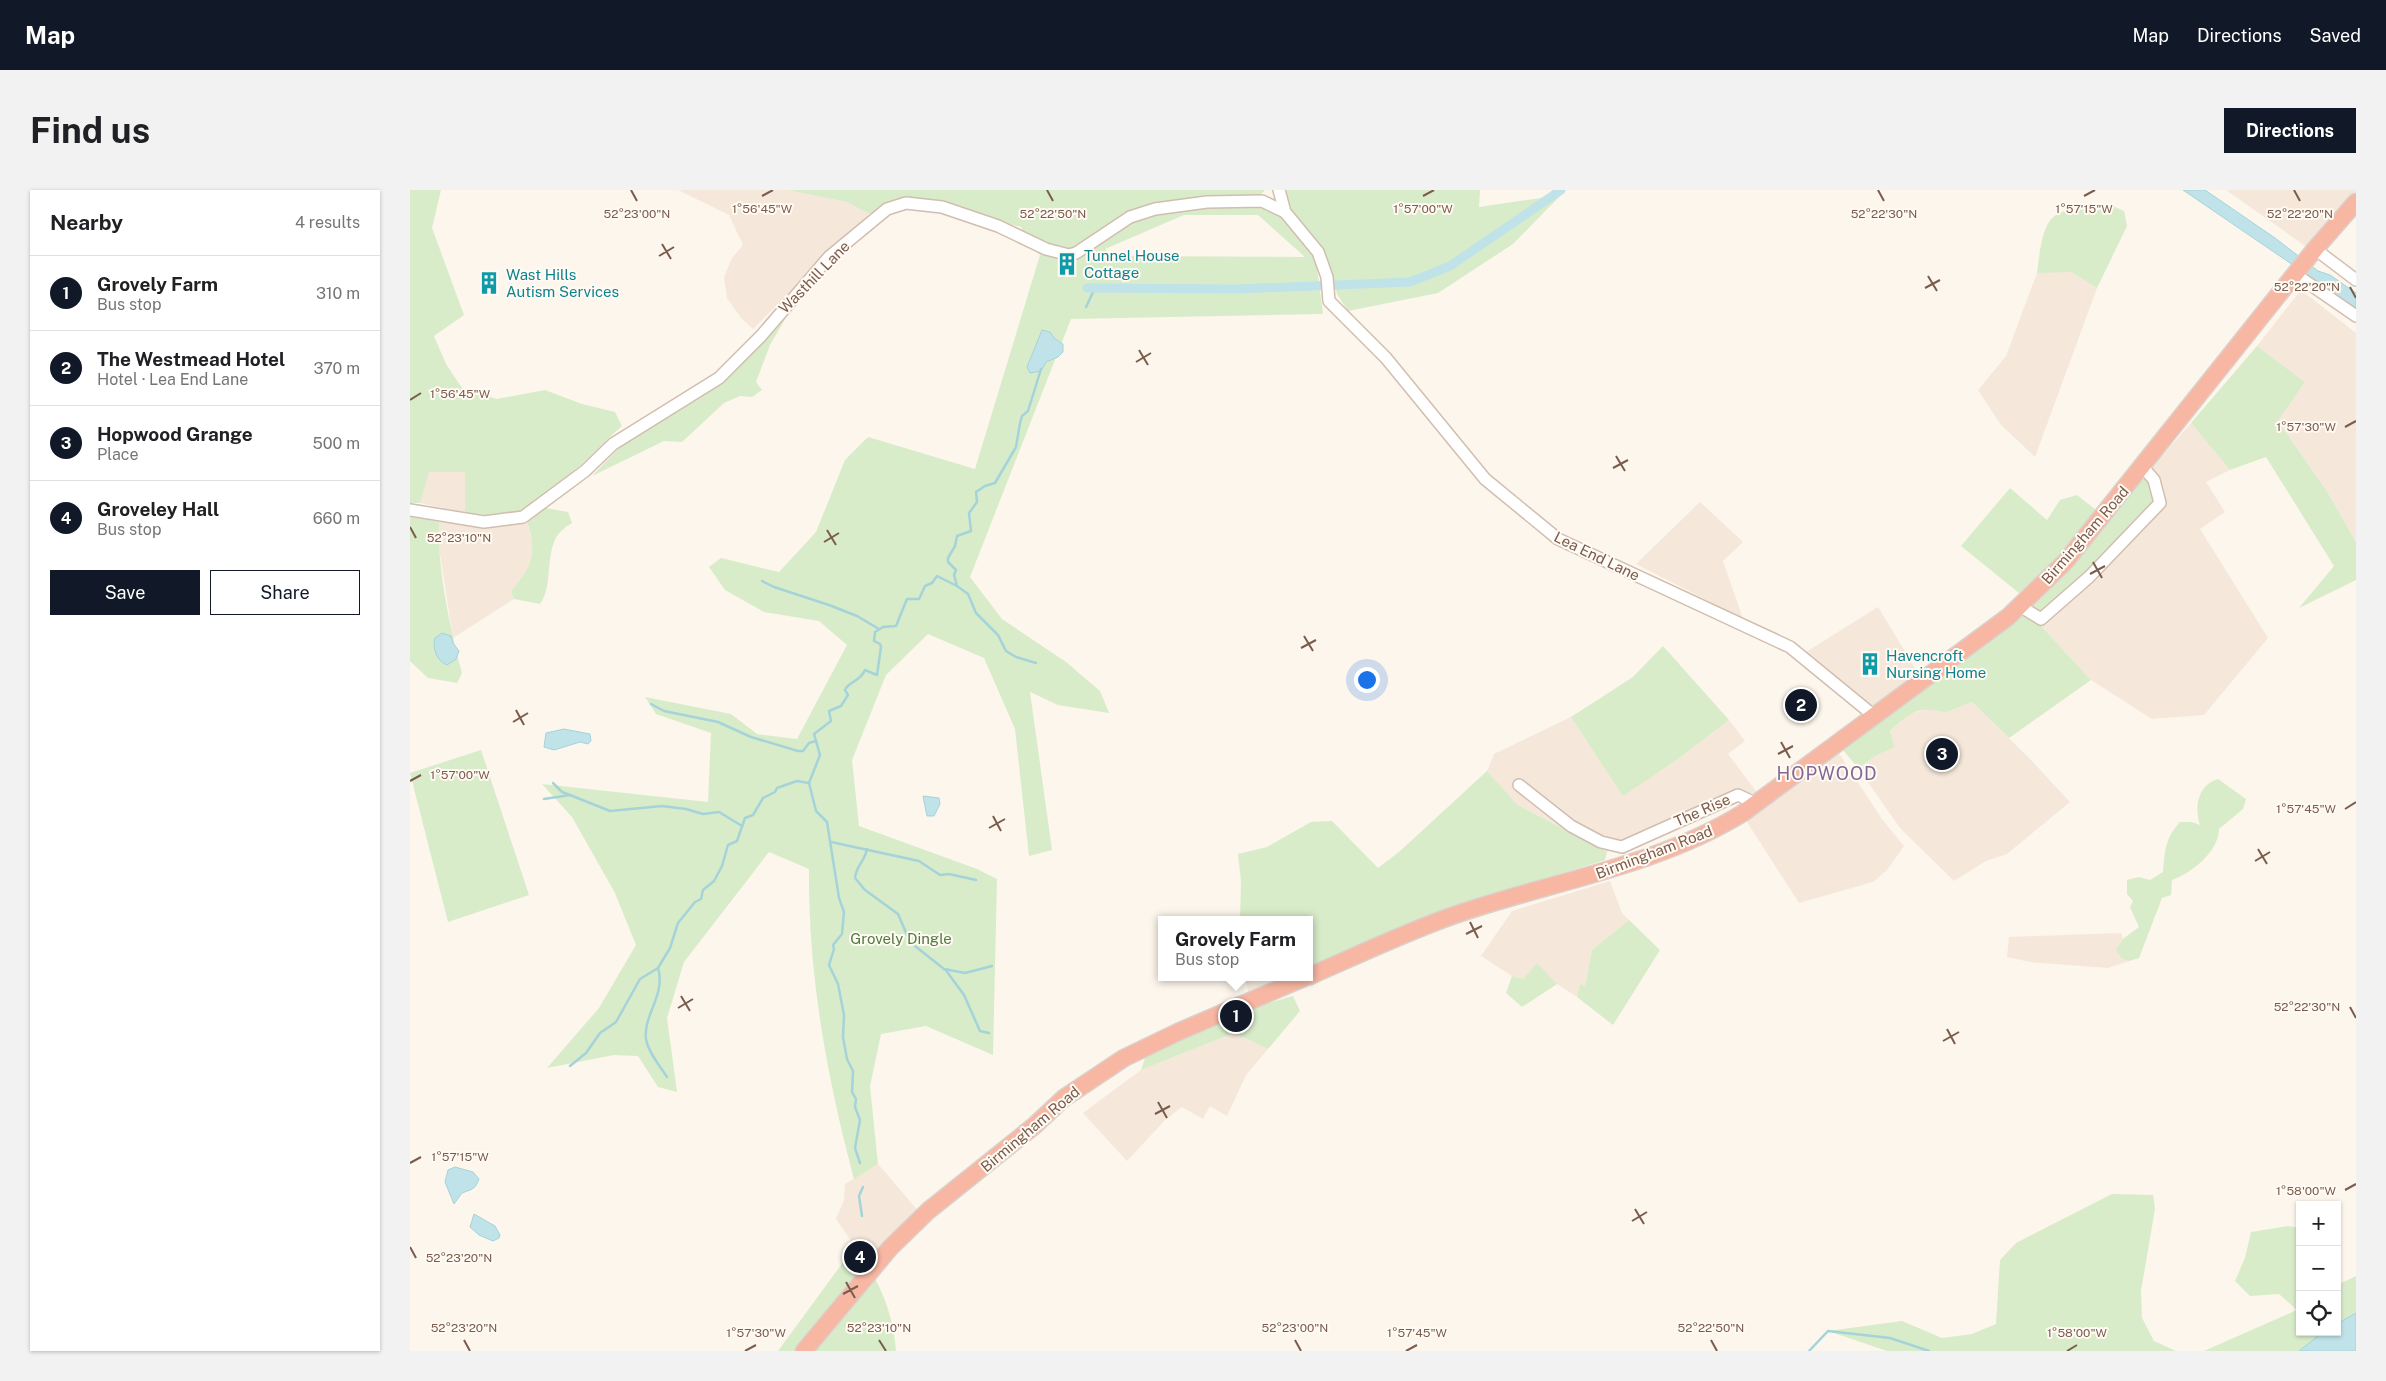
<!DOCTYPE html>
<meta charset="utf-8">
<style>
body{margin:0;font-family:"Public Sans",sans-serif;background:#f2f2f2;color:#202124}
.controls{position:absolute;right:15px;bottom:15px;display:grid;overflow:hidden;border-radius:0px;box-shadow:0 1px 4px #0004}
.controls button{width:45px;height:45px;display:grid;place-items:center;padding:0;border:0;border-bottom:1px solid #e0e0e0;background:#fff;color:#202124;font:25px sans-serif}
.you{position:absolute;left:956px;top:489px;width:18px;height:18px;margin:-12px;border:4px solid #fff;border-radius:50%;background:#1a73e8;box-shadow:0 0 0 8px #1a73e833}
.badge{display:grid;place-items:center;width:32px;height:32px;border-radius:50%;background:#111827;color:#fff;font-size:16px;font-weight:700}
.pin{position:absolute;translate:-50% -50%;border:2px solid #fff;box-shadow:0 1px 5px #0006}
.popup{position:absolute;left:748px;top:726px;width:155px;height:65px;box-sizing:border-box;display:grid;place-content:center;border-radius:0px;background:#fff;filter:drop-shadow(0 1px 4px #0005);font-size:16px;white-space:nowrap;color:#757577}
.popup b{font-size:19px;color:#202124}
.popup::after{content:'';position:absolute;left:50%;top:100%;margin-left:-10px;border:10px solid transparent;border-top-color:#fff}
.list{margin:0;padding:0;list-style:none}
h2{display:flex;justify-content:space-between;align-items:center;height:65px;margin:0;padding:0 20px;font-size:21px}
h2 small{font-size:16px;font-weight:400;color:#757577}
.list li{display:grid;grid-template-columns:32px 1fr auto;gap:15px;align-items:center;box-sizing:border-box;height:75px;padding:0 20px;border-top:1px solid #e0e0e0}
.list b{display:block;font-size:19px;white-space:nowrap}
.list p{margin:0;font-size:16px;white-space:nowrap;color:#757577}
.list em{font-size:16px;font-style:normal;color:#757577}
.actions{display:flex;gap:10px;padding:15px 20px}
.actions a{flex:1;padding:11px 0;border:1px solid #111827;border-radius:0px;text-align:center;font-size:18px;color:#111827}
.actions .main{background:#111827;color:#fff}
.icon{flex:none;width:28px;height:28px;fill:none;stroke:currentColor;stroke-width:2;stroke-linecap:round;stroke-linejoin:round}
.map{position:relative;flex:none;width:1946px;height:1161px;overflow:hidden;border-radius:0px}
header{display:flex;align-items:center;gap:30px;box-sizing:border-box;height:70px;padding:0 25px;background:#111827;color:#fff}
header strong{font-size:24px}
nav{display:flex;gap:28px;margin-inline-start:auto;font-size:18px}
.intro{display:flex;align-items:center;justify-content:space-between;box-sizing:border-box;height:120px;padding:0 30px}
h1{margin:0;font-size:35px}
.button{padding:12px 22px;border-radius:0px;background:#111827;color:#fff;font-size:18px;font-weight:700}
main{display:flex;gap:30px;padding:0 30px}
aside{flex:1;background:#fff;border-radius:0px;box-shadow:0 1px 4px #0004}
.map>svg:first-child{display:block}
</style>
<header>
<strong>Map</strong>
<nav><a>Map</a><a>Directions</a><a>Saved</a></nav>
</header>
<div class="intro"><h1>Find us</h1><a class="button">Directions</a></div>
<main>
<aside>
<h2>Nearby<small>4 results</small></h2>
<ul class="list">
<li><span class="badge">1</span><div><b>Grovely Farm</b><p>Bus stop</p></div><em>310 m</em></li>
<li><span class="badge">2</span><div><b>The Westmead Hotel</b><p>Hotel · Lea End Lane</p></div><em>370 m</em></li>
<li><span class="badge">3</span><div><b>Hopwood Grange</b><p>Place</p></div><em>500 m</em></li>
<li><span class="badge">4</span><div><b>Groveley Hall</b><p>Bus stop</p></div><em>660 m</em></li>
</ul>
<div class="actions"><a class="main">Save</a><a>Share</a></div>
</aside>
<div class="map">
<svg width="1946" height="1161" viewBox="0 0 1946 1161">
<rect width="100%" height="100%" fill="#fdf6ec"/>
<g fill="#f5e8da">
<path d="M 268,0 L 377,0 L 437,12 L 459,24 L 343,139 L 331,128 L 317,108 L 314,87 L 322,68 L 333,55 L 319,25 Z"/>
<path d="M 1816,0 L 1946,0 L 1946,1 L 1898,58 Z"/>
<path d="M 1637,82 L 1661,82 L 1687,98 L 1625,267 L 1591,235 L 1568,200 L 1596,166 L 1627,83 Z"/>
<path d="M 1891,100 L 1946,143 L 1946,352 L 1918,303 L 1868,231 L 1895,192 L 1847,156 Z"/>
<path d="M 1781,233 L 1820,280 L 1796,292 L 1815,322 L 1790,339 L 1858,448 L 1794,525 L 1742,529 L 1681,490 L 1632,437 L 1684,388 L 1753,302 L 1742,277 Z"/>
<path d="M 18,282 L 55,282 L 55,323 L 10,313 Z"/>
<path d="M 1290,312 L 1333,352 L 1313,371 L 1333,429 L 1226,374 Z"/>
<path d="M 117,331 L 124,361 L 116,383 L 101,401 L 104,409 L 43,448 L 28,351 L 29,332 L 92,335 Z"/>
<path d="M 1468,417 L 1508,483 L 1460,517 L 1396,462 Z"/>
<path d="M 1562,512 L 1620,569 L 1660,612 L 1597,664 L 1576,671 L 1544,691 L 1490,638 L 1448,578 L 1467,565 L 1485,557 L 1480,541 L 1499,524 L 1521,518 L 1535,523 Z"/>
<path d="M 1161,527 L 1213,605 L 1268,569 L 1319,530 L 1335,551 L 1318,564 L 1348,604 L 1327,601 L 1197,662 L 1108,615 L 1077,581 L 1084,564 Z"/>
<path d="M 1428,562 L 1472,629 L 1494,656 L 1477,680 L 1463,692 L 1389,713 L 1335,629 Z"/>
<path d="M 1200,691 L 1212,723 L 1219,730 L 1182,760 L 1175,796 L 1170,795 L 1167,807 L 1147,794 L 1127,774 L 1113,789 L 1102,786 L 1071,766 L 1102,721 Z"/>
<path d="M 1711,743 L 1713,749 L 1707,760 L 1712,769 L 1719,771 L 1698,778 L 1620,772 L 1597,767 L 1599,747 Z"/>
<path d="M 836,787 L 877,787 L 838,802 Z"/>
<path d="M 824,843 L 858,859 L 836,885 L 817,926 L 800,916 L 793,929 L 772,917 L 755,930 L 717,971 L 673,923 L 731,880 Z"/>
<path d="M 468,974 L 509,1022 L 456,1072 L 426,1029 L 434,1010 L 435,994 Z"/>
</g>
<g fill="#d8ecc9" fill-rule="evenodd">
<path d="M 0,0 L 31,0 L 22,38 L 54,125 L 24,146 L 36,174 L 52,198 L 87,209 L 135,200 L 172,214 L 205,222 L 212,236 C 186,259 136,313 105,323 C 90,328 71,324 55,323 L 55,282 L 19,282 L 10,313 L 0,313 Z"/>
<path d="M 377,0 L 855,0 L 851,4 L 855,16 L 875,30 L 882,24 L 876,0 L 1070,0 L 1069,17 L 1151,5 L 1103,54 L 1028,103 L 938,121 L 927,104 L 917,67 L 906,70 L 913,124 L 661,129 L 560,387 L 592,429 L 656,472 L 690,501 L 699,523 L 648,515 L 620,502 L 642,660 L 619,666 L 605,539 L 574,468 L 518,444 L 476,485 L 442,570 L 449,636 L 567,679 L 587,689 L 583,865 L 516,836 L 471,844 L 460,896 L 468,974 L 444,989 C 417,888 398,784 399,679 L 359,662 L 274,772 L 257,828 L 267,902 L 248,897 L 228,866 L 204,865 L 137,878 L 189,818 L 226,755 L 205,703 L 162,627 L 132,594 L 298,612 L 301,543 L 246,524 L 235,507 L 321,524 L 347,544 L 387,549 L 437,455 L 409,431 L 354,422 L 315,400 L 299,377 L 311,368 L 369,382 L 406,342 L 435,270 L 458,247 L 565,279 L 630,65 L 621,58 L 611,37 L 502,8 L 481,12 L 459,24 L 437,12 ZM 774,25 L 848,25 L 895,67 L 702,66 L 695,59 Z"/>
<path d="M 1703,16 L 1714,21 L 1717,36 L 1687,98 L 1661,82 L 1627,83 C 1635,18 1640,19 1703,16 Z"/>
<path d="M 381,119 L 360,155 L 346,192 L 352,200 L 342,207 L 330,206 L 314,213 L 272,252 L 254,251 L 182,286 L 210,257 L 316,188 L 354,152 Z"/>
<path d="M 1847,156 L 1895,192 L 1868,231 L 1918,303 L 1946,352 L 1946,390 L 1889,418 L 1924,376 L 1856,267 L 1820,280 L 1781,233 Z"/>
<path d="M 1735,286 L 1741,292 L 1747,310 L 1689,372 L 1632,424 L 1632,437 L 1681,490 L 1599,548 L 1562,512 L 1535,523 C 1509,514 1499,524 1480,541 L 1485,557 L 1467,565 L 1448,578 L 1433,560 L 1551,470 L 1658,377 Z"/>
<path d="M 1600,298 L 1637,330 L 1650,310 L 1667,305 L 1686,320 L 1641,377 L 1609,403 L 1551,356 Z"/>
<path d="M 136,318 L 158,322 L 162,333 C 157,336 150,341 147,346 C 135,365 143,398 130,414 L 104,409 L 101,401 C 123,376 127,364 117,331 Z"/>
<path d="M 0,326 L 29,332 C 27,378 40,438 52,483 L 47,493 L 18,488 L 0,471 Z"/>
<path d="M 1253,456 L 1319,530 L 1268,569 L 1213,606 L 1161,527 L 1223,487 Z"/>
<path d="M 71,560 L 119,705 L 38,732 L 0,583 Z"/>
<path d="M 1077,581 L 1108,615 L 1197,662 L 1195,670 L 1015,726 L 900,778 L 900,730 L 830,730 L 831,691 L 828,664 L 857,657 L 901,632 L 922,631 L 968,678 L 989,662 Z"/>
<path d="M 1808,589 L 1836,609 L 1833,619 L 1809,639 C 1809,661 1782,683 1762,690 L 1761,705 L 1752,708 L 1729,768 L 1719,771 L 1712,769 L 1706,760 L 1713,749 L 1729,737 L 1720,717 L 1723,711 L 1717,704 L 1717,690 L 1729,687 L 1740,690 L 1753,682 C 1755,661 1755,648 1770,632 L 1782,632 L 1790,635 C 1784,616 1788,595 1808,589 Z"/>
<path d="M 1219,730 L 1250,760 L 1203,835 L 1167,807 L 1170,794 L 1175,796 L 1182,760 Z"/>
<path d="M 1127,773 L 1147,794 L 1112,817 L 1096,803 L 1102,786 L 1113,789 Z"/>
<path d="M 883,806 L 890,821 L 858,859 L 824,843 L 731,880 L 736,865 L 849,816 Z"/>
<path d="M 1702,1004 L 1743,1005 L 1745,1019 L 1731,1101 L 1732,1128 L 1744,1151 L 1766,1161 L 1477,1161 L 1418,1141 L 1492,1131 L 1532,1148 L 1562,1144 L 1586,1134 L 1590,1070 L 1606,1053 Z"/>
<path d="M 1878,1036 L 1890,1038 L 1890,1142 L 1913,1142 L 1889,1161 L 1794,1161 L 1887,1120 L 1869,1104 L 1840,1106 L 1825,1091 L 1835,1068 L 1841,1042 Z"/>
<path d="M 445,1056 C 468,1089 483,1120 486,1161 L 368,1161 Z"/>
<path d="M 1946,1086 L 1946,1123 L 1927,1134 L 1927,1095 Z"/>
</g>
<g fill="#bfe3e8" stroke="#a5d3da">
<path d="M 1773,0 L 1795,0 L 1865,48 L 1908,81 L 1920,85 L 1946,103 L 1946,118 Z"/>
<path d="M 632,140 L 640,142 L 645,149 L 653,154 L 653,162 L 648,167 L 636,172 L 631,181 L 620,183 L 617,177 Z"/>
<path d="M 32,443 L 41,446 L 43,453 L 49,461 L 46,469 L 37,475 C 27,471 22,459 25,448 Z"/>
<path d="M 154,539 L 180,544 L 181,551 L 178,554 L 170,552 L 144,560 L 134,557 L 136,543 Z"/>
<path d="M 513,606 L 529,608 L 530,614 L 524,626 L 517,626 Z"/>
<path d="M 45,977 L 63,982 L 69,989 C 65,1000 62,999 52,1003 L 44,1014 L 35,992 L 38,980 Z"/>
<path d="M 64,1024 L 85,1036 L 90,1045 L 89,1048 L 83,1051 L 69,1045 L 60,1037 Z"/>
<path d="M 1946,1123 L 1946,1161 L 1889,1161 L 1913,1142 L 1927,1142 L 1927,1134 Z"/>
</g>
<g fill="none" stroke-linecap="round" stroke-linejoin="round">
<g stroke="#a5d3da" stroke-width="2.5">
<path d="M 676,117 L 685,98"/>
<path d="M 352,391 L 364,397 L 419,415 L 447,426 L 469,439"/>
<path d="M 547,396 L 558,404 L 566,423 L 588,445 L 596,461 L 606,467 L 626,473"/>
<path d="M 241,514 L 254,521 L 308,532 L 341,547 L 388,561 L 393,561 L 399,553 L 406,551"/>
<path d="M 143,593 L 152,602 L 160,605"/>
<path d="M 399,593 L 406,621 L 417,632 L 429,708 L 434,722 L 432,744 L 423,755 L 424,759 L 419,775 L 428,794 L 434,825 L 433,847 L 437,869 L 443,881 L 442,902 L 446,909 L 445,917 L 450,930 L 445,958 L 450,973"/>
<path d="M 134,609 L 160,605 L 200,621 L 252,616 L 276,619 L 293,624 L 309,622 L 332,636"/>
<path d="M 421,652 L 509,671 L 530,685 L 539,684 L 566,690"/>
<path d="M 457,659 C 455,671 446,676 445,688 L 455,700 L 488,724 L 497,745 L 505,756 L 534,779 L 555,783 L 582,776"/>
<path d="M 535,779 L 554,805 L 570,841 L 579,843"/>
<path d="M 160,876 L 176,863 L 190,843 L 206,832 L 230,789 L 248,778"/>
<path d="M 257,887 C 250,876 238,862 236,849 C 233,825 256,805 248,778 L 260,758 L 268,733 L 285,712 L 291,709 L 293,700 L 304,691 L 312,676 L 318,655 L 327,651 L 335,628 L 343,625 L 353,608 L 365,602 L 367,598 L 387,591 L 399,593 L 410,565 L 404,544 L 421,531 L 419,521 L 431,516 L 438,505 L 435,500 C 439,491 450,492 455,480 L 467,485 L 471,457 L 470,454 L 464,451 L 465,442 L 473,437 L 486,436 L 497,409 L 509,409 L 515,396 L 522,393 L 527,386 L 547,396 L 544,385 L 546,380 L 538,372 L 538,368 L 545,356 L 547,346 L 561,341 L 559,323 L 567,312 L 566,302 L 575,296 L 585,293 L 606,257 L 610,233 L 612,226 L 618,221 L 631,179"/>
<path d="M 452,1026 L 449,1006 L 453,997"/>
<path d="M 1399,1161 L 1418,1141 L 1480,1148 L 1519,1161"/>
</g>
<path stroke="#bfe3e8" stroke-width="9" d="M 677,98 L 826,99 L 1000,92 L 1040,76 L 1151,0"/>
<defs>
<g id="minor">
<path d="M 869,0 L 875,22 L 908,62 L 912,73 L 917,87 L 919,111 L 976,168 L 1075,289 L 1148,349 L 1380,457 L 1463,525"/>
<path d="M 1905,59 L 1946,90"/>
<path d="M 1885,84 L 1946,126"/>
<path d="M 0,320 L 74,332 L 113,327 L 175,281 L 203,254 L 309,188 L 351,146 L 419,67 L 477,19 L 496,13 L 532,17 L 588,36 L 636,59 L 659,65 L 666,63 L 720,27 L 745,19 L 797,12 L 852,11 L 875,22"/>
<path d="M 1610,416 L 1631,429 L 1679,387 L 1750,313 L 1744,290 L 1733,277"/>
<path d="M 1109,595 L 1161,636 L 1191,652 L 1212,657 L 1328,605 L 1345,613"/>
</g>
<g id="highway">
<path d="M 900,786 C 945,766 990,745 1036,728 C 1135,692 1242,679 1333,623 L 1598,427 L 1656,371 L 1905,59 L 1946,12"/>
<path d="M 394,1161 L 480,1058 L 518,1021 L 624,936 L 654,908 L 714,868 L 768,842 L 896,787"/>
</g>
</defs>
<use href="#minor" stroke="#d1beb0" stroke-width="14"/>
<use href="#highway" stroke="#dad1cd" stroke-width="19"/>
<use href="#minor" stroke="#fff" stroke-width="11"/>
<use href="#highway" stroke="#f7b7a3" stroke-width="16"/>
</g>
<path fill="none" stroke="#7a5c4d" stroke-width="2" d="M 221,0 L 227,11M 637,0 L 643,11M 1468,0 L 1474,11M 1884,0 L 1890,11M 352,6 L 363,0M 1013,6 L 1024,0M 1674,6 L 1685,0M 252,54 L 261,69M 249,66 L 264,57M 1518,86 L 1527,101M 1940,97 L 1946,108M 1515,98 L 1530,90M 729,160 L 738,175M 726,172 L 741,163M 0,210 L 11,203M 1935,237 L 1946,231M 1206,266 L 1215,281M 1203,278 L 1218,270M 0,337 L 6,348M 417,340 L 426,355M 414,352 L 429,343M 1683,372 L 1692,388M 1680,384 L 1695,376M 894,446 L 903,461M 891,458 L 906,450M 106,520 L 114,535M 103,532 L 118,523M 1371,552 L 1380,568M 1368,564 L 1383,556M 0,591 L 11,585M 1935,619 L 1946,612M 583,626 L 591,641M 579,638 L 595,629M 1848,659 L 1857,674M 1845,671 L 1860,662M 1060,732 L 1068,748M 1056,744 L 1072,736M 271,806 L 280,821M 1940,817 L 1946,828M 268,818 L 283,809M 1537,839 L 1545,854M 1533,851 L 1549,842M 748,912 L 757,928M 745,924 L 760,916M 0,973 L 11,967M 1935,1000 L 1946,994M 1225,1019 L 1234,1034M 1222,1031 L 1237,1022M 0,1057 L 6,1068M 436,1092 L 445,1108M 433,1104 L 448,1096M 54,1150 L 60,1161M 469,1150 L 476,1161M 885,1150 L 891,1161M 1301,1150 L 1307,1161M 335,1161 L 346,1155M 996,1161 L 1007,1155M 1657,1161 L 1667,1155"/>
<defs>
<symbol id="building-bare" viewBox="-9 -9 18 18"><path d="M-4-6H4V6H1V3H-1V6H-4ZM-2.5-4.3h1.7v1.8h-1.7ZM.8-4.3h1.7v1.8H.8ZM-2.5-1h1.7V.8h-1.7ZM.8-1h1.7V.8H.8Z" fill="#0f9aa8" stroke="#fffaf3" stroke-width="2.5" paint-order="stroke"/></symbol>
</defs>
<g fill-rule="evenodd">
<use href="#building-bare" x="641" y="58" width="32" height="32"/>
<use href="#building-bare" x="63" y="77" width="32" height="32"/>
<use href="#building-bare" x="1444" y="458" width="32" height="32"/>
</g>
<g text-anchor="middle" dominant-baseline="central" stroke-width="4" stroke-linejoin="round" paint-order="stroke">
<g font-size="15" fill="#0d838f" stroke="#fffaf3" text-anchor="start">
<text x="674" y="65">Tunnel House<tspan x="674" dy="17">Cottage</tspan></text>
<text x="96" y="84">Wast Hills<tspan x="96" dy="17">Autism Services</tspan></text>
<text x="1476" y="465">Havencroft<tspan x="1476" dy="17">Nursing Home</tspan></text>
</g>
<g font-size="15" fill="#7a5c4d" stroke="#fffaf3">
<text transform="translate(404 87) rotate(-46)">Wasthill Lane</text>
<text transform="translate(1675 345) rotate(-49)">Birmingham Road</text>
<text transform="translate(1187 366) rotate(26)">Lea End Lane</text>
<text transform="translate(1292 620) rotate(-24)">The Rise</text>
<text transform="translate(1244 662) rotate(-21)">Birmingham Road</text>
<text transform="translate(620 939) rotate(-40)">Birmingham Road</text>
</g>
<g font-size="15" fill="#537a41" stroke="#fffaf3">
<text x="491" y="748">Grovely Dingle</text>
</g>
<g font-size="18" letter-spacing="1" fill="#846695" stroke="#fffaf3">
<text x="1417" y="583">HOPWOOD</text>
</g>
</g>
<g font-size="12" text-anchor="middle" fill="#7a5c4d" stroke="#fffaf3" stroke-width="4" stroke-linejoin="round" paint-order="stroke">
<text x="352" y="23">1°56'45"W</text>
<text x="1013" y="23">1°57'00"W</text>
<text x="1674" y="23">1°57'15"W</text>
<text x="227" y="28">52°23'00"N</text>
<text x="643" y="28">52°22'50"N</text>
<text x="1474" y="28">52°22'30"N</text>
<text x="1890" y="28">52°22'20"N</text>
<text x="1897" y="101">52°22'20"N</text>
<text x="50" y="208">1°56'45"W</text>
<text x="1896" y="241">1°57'30"W</text>
<text x="49" y="352">52°23'10"N</text>
<text x="50" y="589">1°57'00"W</text>
<text x="1896" y="623">1°57'45"W</text>
<text x="1897" y="821">52°22'30"N</text>
<text x="50" y="971">1°57'15"W</text>
<text x="1896" y="1005">1°58'00"W</text>
<text x="49" y="1072">52°23'20"N</text>
<text x="54" y="1142">52°23'20"N</text>
<text x="469" y="1142">52°23'10"N</text>
<text x="885" y="1142">52°23'00"N</text>
<text x="1301" y="1142">52°22'50"N</text>
<text x="346" y="1147">1°57'30"W</text>
<text x="1007" y="1147">1°57'45"W</text>
<text x="1667" y="1147">1°58'00"W</text>
</g>
</svg>
<div class="controls">
<button>+</button>
<button>−</button>
<button><svg class="icon" aria-label="locate" viewBox="0 0 24 24"><circle cx="12" cy="12" r="6"/><path d="M12 2v4M12 18v4M2 12h4M18 12h4"/></svg></button>
</div>
<div class="you"></div>
<div class="pin badge" style="left:826px;top:826px">1</div>
<div class="popup"><b>Grovely Farm</b>Bus stop</div>
<div class="pin badge" style="left:1391px;top:515px">2</div>
<div class="pin badge" style="left:1532px;top:564px">3</div>
<div class="pin badge" style="left:450px;top:1067px">4</div>
</div>
</main>
